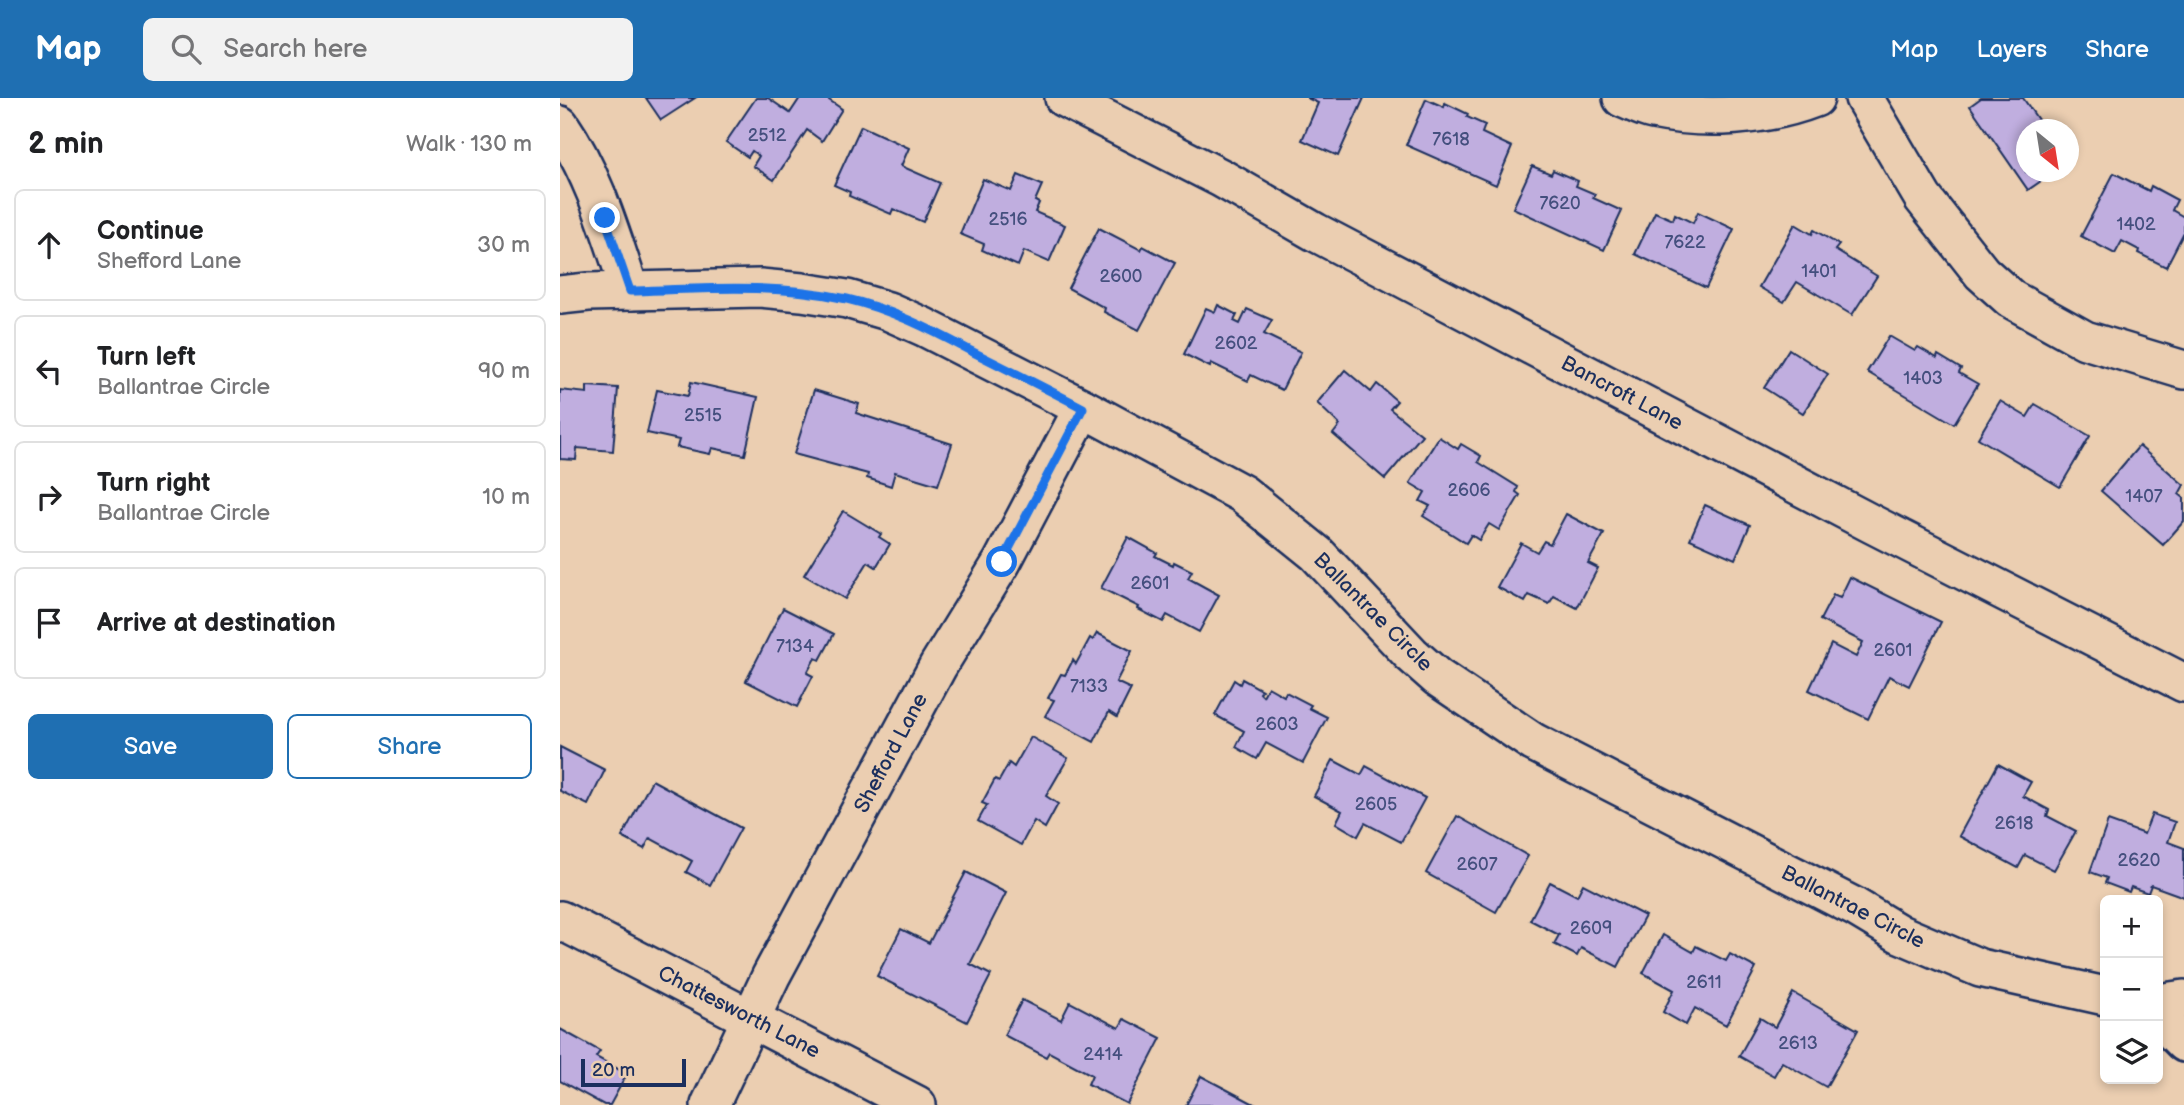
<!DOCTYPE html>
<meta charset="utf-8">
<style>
body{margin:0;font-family:"Balsamiq Sans",sans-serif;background:#f2f2f2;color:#202124}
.controls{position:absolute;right:21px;bottom:21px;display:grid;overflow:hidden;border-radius:10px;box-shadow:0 4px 10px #0003}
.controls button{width:63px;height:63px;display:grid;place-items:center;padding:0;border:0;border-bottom:2px solid #e0e0e0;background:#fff;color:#202124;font:35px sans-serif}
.compass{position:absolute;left:1456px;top:21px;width:63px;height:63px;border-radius:50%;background:#fff;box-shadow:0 4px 10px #0003;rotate:150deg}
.scale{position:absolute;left:21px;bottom:18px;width:105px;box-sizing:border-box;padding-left:7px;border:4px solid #1b2f5e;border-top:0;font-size:19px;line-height:24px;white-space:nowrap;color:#1b2f5e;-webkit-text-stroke:5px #ebceb1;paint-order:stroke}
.stop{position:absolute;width:21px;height:21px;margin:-16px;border:5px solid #1a73e8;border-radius:50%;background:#fff}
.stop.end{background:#1a73e8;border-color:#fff;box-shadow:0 2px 7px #0008}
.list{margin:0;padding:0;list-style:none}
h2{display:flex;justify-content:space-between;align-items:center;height:91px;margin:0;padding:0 28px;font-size:30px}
h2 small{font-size:23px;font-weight:400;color:#757577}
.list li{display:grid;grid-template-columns:46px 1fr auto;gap:21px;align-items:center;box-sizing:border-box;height:112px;margin:0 14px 14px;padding:0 14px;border:2px solid #e0e0e0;border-radius:10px}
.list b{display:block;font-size:26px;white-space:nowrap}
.list p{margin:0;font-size:23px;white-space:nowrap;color:#757577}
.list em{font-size:23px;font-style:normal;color:#757577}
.actions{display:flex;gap:14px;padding:21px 28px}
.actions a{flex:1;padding:16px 0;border:2px solid #1f6fb2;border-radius:10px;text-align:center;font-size:24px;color:#1f6fb2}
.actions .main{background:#1f6fb2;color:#fff}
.icon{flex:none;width:38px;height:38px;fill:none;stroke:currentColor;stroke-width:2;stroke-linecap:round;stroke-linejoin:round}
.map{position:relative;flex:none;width:1624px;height:1007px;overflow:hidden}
header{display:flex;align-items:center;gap:42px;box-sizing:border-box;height:98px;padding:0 35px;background:#1f6fb2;color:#fff}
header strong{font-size:33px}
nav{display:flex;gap:38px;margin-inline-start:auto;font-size:24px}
.search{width:490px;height:63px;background:#f2f2f2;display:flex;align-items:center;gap:18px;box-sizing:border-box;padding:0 24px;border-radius:10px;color:#757577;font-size:26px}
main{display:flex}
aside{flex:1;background:#fff}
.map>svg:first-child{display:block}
</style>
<header>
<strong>Map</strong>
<div class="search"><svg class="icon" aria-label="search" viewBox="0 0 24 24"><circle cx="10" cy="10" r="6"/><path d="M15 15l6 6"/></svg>Search here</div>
<nav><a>Map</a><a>Layers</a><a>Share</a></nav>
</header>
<main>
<aside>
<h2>2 min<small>Walk · 130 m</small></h2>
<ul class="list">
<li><svg class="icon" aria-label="ahead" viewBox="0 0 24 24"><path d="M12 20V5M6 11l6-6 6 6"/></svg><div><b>Continue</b><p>Shefford Lane</p></div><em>30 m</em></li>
<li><svg class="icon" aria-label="left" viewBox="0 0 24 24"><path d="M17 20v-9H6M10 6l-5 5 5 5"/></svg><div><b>Turn left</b><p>Ballantrae Circle</p></div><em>90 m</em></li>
<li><svg class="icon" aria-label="right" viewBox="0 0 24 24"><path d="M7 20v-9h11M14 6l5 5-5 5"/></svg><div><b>Turn right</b><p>Ballantrae Circle</p></div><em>10 m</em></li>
<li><svg class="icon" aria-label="arrive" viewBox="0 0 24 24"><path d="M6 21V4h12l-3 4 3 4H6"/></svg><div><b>Arrive at destination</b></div></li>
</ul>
<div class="actions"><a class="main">Save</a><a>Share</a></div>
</aside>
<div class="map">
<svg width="1624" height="1007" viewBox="0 0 1624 1007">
<rect width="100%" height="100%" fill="#ebceb1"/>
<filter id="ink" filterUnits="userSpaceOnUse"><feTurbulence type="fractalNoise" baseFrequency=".0143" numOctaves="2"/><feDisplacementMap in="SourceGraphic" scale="14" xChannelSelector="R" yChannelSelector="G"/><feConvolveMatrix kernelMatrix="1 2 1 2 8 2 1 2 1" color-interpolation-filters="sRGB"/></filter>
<g filter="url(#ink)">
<g fill="#c0aedf" stroke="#1b2f5e" stroke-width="2">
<path d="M 86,0 L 135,0 L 101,22 Z"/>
<path d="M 196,0 L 208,0 L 230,15 L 240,0 L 266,0 L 282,11 L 262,43 L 247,32 L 214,82 L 193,68 L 199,58 L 192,53 L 188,59 L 166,44 Z"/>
<path d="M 747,0 L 804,0 L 778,58 L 742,42 L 758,5 Z"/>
<path d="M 1421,0 L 1463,0 L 1485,32 L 1466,32 L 1466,74 L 1494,74 L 1468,92 L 1410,8 Z"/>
<path d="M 866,1 L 884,9 L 885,5 L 908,16 L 907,19 L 925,27 L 922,35 L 952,49 L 936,87 L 846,47 Z"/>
<path d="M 301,28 L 349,50 L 341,68 L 380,85 L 363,124 L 333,111 L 331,116 L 289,98 L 290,94 L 274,87 Z"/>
<path d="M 972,68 L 991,76 L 993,72 L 1018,83 L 1016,88 L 1035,96 L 1033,100 L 1062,113 L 1044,152 L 953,110 Z"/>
<path d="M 1554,75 L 1589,93 L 1591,88 L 1617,102 L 1612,112 L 1624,119 L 1624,134 L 1606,169 L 1578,155 L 1579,152 L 1562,143 L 1555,156 L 1521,138 Z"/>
<path d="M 458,77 L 482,87 L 475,103 L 479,105 L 475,114 L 505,127 L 489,164 L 464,153 L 458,168 L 422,152 L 424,146 L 400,136 L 423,81 L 451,93 Z"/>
<path d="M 1095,114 L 1113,122 L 1115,116 L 1133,125 L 1138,114 L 1174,131 L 1146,190 L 1075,156 Z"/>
<path d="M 1235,126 L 1252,136 L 1254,132 L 1279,147 L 1275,152 L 1317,178 L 1292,217 L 1237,184 L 1224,204 L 1199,189 Z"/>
<path d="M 539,130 L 581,152 L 583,148 L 615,165 L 579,232 L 544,214 L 545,210 L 508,190 Z"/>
<path d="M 658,207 L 677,217 L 674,223 L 680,226 L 687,211 L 712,222 L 704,236 L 741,254 L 722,292 L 691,277 L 688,283 L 651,265 L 650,269 L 624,256 L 646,210 L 655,214 Z"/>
<path d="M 1329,238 L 1355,253 L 1358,249 L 1377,260 L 1378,257 L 1401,271 L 1399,275 L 1418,286 L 1394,326 L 1307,274 Z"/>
<path d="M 1229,251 L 1268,276 L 1243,315 L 1204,290 Z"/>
<path d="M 785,272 L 811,294 L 817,286 L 837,303 L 830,311 L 862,337 L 825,381 L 773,336 L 780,327 L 757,305 Z"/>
<path d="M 131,284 L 198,299 L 185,357 L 152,350 L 150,356 L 117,349 L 119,342 L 87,335 L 97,292 L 128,298 Z"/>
<path d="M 27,288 L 58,290 L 53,353 L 17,350 L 16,362 L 0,361 L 0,292 L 27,295 Z"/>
<path d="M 254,292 L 299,306 L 296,315 L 392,346 L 378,387 L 335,374 L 331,388 L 307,380 L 308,376 L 234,356 Z"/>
<path d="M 1440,303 L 1467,319 L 1475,306 L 1530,338 L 1500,389 L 1418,340 Z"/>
<path d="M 879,339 L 898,351 L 901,346 L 921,358 L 918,364 L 958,389 L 956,394 L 960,397 L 939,432 L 929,426 L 919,442 L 911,437 L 906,445 L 863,418 L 870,408 L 860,403 L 865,394 L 850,385 Z"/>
<path d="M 1579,348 L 1624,387 L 1619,396 L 1624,400 L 1624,423 L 1603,447 L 1541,393 Z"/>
<path d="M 1145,407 L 1190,427 L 1175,461 L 1130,441 Z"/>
<path d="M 283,413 L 321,436 L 319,439 L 330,446 L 316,469 L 308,464 L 285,501 L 244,477 Z"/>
<path d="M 1006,416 L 1044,436 L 1028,465 L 1038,470 L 1017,510 L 994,498 L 989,506 L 969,497 L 965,504 L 937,489 L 961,445 L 977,454 L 984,443 L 990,446 Z"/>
<path d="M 568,439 L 597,455 L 595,458 L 613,467 L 614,464 L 632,473 L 628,480 L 659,497 L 639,534 L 607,517 L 603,524 L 578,511 L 579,509 L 541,490 Z"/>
<path d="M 1290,479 L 1381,524 L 1349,588 L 1329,578 L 1308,621 L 1249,592 L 1271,546 L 1296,559 L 1303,544 L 1260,522 L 1273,497 L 1280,500 Z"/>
<path d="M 223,510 L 274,536 L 260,562 L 255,560 L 247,575 L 253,578 L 237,609 L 186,583 Z"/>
<path d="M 537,535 L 572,553 L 556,584 L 571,591 L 557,619 L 549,614 L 534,644 L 485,618 L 494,602 L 488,600 L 501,576 L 505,577 L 513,562 L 516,566 L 530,540 L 533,542 Z"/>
<path d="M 682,581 L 702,592 L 700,595 L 703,598 L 708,589 L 724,598 L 726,594 L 751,607 L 749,610 L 767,619 L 743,665 L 706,645 L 697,661 L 676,649 L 684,633 L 655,617 L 674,582 L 680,586 Z"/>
<path d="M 471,639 L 508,660 L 486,698 L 498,706 L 485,730 L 474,723 L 461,747 L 418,723 L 427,707 L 422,705 L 435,681 L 439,683 L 449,665 L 454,669 Z"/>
<path d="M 0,649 L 45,672 L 28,707 L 0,693 Z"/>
<path d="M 773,662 L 801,677 L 806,668 L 865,700 L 841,744 L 805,725 L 798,738 L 776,725 L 782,713 L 754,698 Z"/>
<path d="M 1438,666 L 1471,684 L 1463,698 L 1489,712 L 1487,718 L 1516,733 L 1494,772 L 1465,757 L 1458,770 L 1399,738 Z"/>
<path d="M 92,682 L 181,730 L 150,787 L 126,774 L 132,763 L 90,740 L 84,751 L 62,739 Z"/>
<path d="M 1592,716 L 1615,724 L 1608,744 L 1624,750 L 1624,799 L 1591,787 L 1588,795 L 1571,789 L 1569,794 L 1545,785 L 1547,780 L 1530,774 L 1548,723 L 1584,736 Z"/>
<path d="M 897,718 L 968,758 L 936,814 L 866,775 Z"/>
<path d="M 406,774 L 446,795 L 410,866 L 431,877 L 407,924 L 317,878 L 341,831 L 369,845 Z"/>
<path d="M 990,784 L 1017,798 L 1023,786 L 1085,818 L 1058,869 L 1021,850 L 1017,858 L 994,846 L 999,837 L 970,822 Z"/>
<path d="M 1103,837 L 1133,854 L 1136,848 L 1166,863 L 1170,856 L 1196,870 L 1166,927 L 1135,910 L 1126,927 L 1103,914 L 1114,892 L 1083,875 Z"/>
<path d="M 1233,895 L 1298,932 L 1266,989 L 1222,964 L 1214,978 L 1179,958 L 1200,920 L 1215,929 Z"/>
<path d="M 462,902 L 501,922 L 510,904 L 559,930 L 564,921 L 601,940 L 567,1006 L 528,986 L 532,977 L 489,954 L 486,959 L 444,937 Z"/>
<path d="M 0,931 L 40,953 L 36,959 L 67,976 L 50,1007 L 44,1007 L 0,983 Z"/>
<path d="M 641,978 L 696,1007 L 626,1007 Z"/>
</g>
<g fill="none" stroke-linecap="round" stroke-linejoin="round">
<defs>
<g id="minor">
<path d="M 504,0 L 661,80 L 755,134 L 1312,426 L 1624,585"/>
<path d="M 1062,0 C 1072,4 1083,10 1093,12 C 1145,23 1206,19 1255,0"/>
<path d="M 1304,0 L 1363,100 L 1422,175 L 1451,201 L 1525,242 L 1624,272"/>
<path d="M 0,27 C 34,76 51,137 70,193"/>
<path d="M 0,197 L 28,194 L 200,190 L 242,194 L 287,201 L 328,213 L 364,229 L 523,310 L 683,396 L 757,456 L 851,556 L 877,579 L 973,644 L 1295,809 L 1340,836 L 1420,870 L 1545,898"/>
<path d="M 0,822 L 357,1007"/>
<path d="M 1598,905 L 1624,901"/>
<path d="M 1598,919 L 1624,945"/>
<path d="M 150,1007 L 211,878 L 378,568 L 442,464 L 523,310"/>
</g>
</defs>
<use href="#minor" stroke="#1b2f5e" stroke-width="42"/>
<use href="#minor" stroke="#ebceb1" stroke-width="37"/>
</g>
</g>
<g fill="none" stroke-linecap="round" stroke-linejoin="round" filter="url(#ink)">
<path stroke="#1a73e8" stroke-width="9" d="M 45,120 L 70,193 C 142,191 216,185 287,201 C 330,211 370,231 409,252 C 447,271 485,290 523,310 L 442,464"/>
</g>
<g text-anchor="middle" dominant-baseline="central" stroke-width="6" stroke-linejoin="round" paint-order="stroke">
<g font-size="18" fill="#444f7e">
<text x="207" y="37">2512</text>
<text x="891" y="41">7618</text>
<text x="1000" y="105">7620</text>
<text x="448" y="121">2516</text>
<text x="1576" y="126">1402</text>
<text x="1125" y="144">7622</text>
<text x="1259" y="173">1401</text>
<text x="561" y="178">2600</text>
<text x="676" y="245">2602</text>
<text x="1363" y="280">1403</text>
<text x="143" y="317">2515</text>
<text x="909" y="392">2606</text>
<text x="1584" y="398">1407</text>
<text x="590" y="485">2601</text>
<text x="235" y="548">7134</text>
<text x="1333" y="552">2601</text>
<text x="529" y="588">7133</text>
<text x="717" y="626">2603</text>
<text x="816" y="706">2605</text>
<text x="1454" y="725">2618</text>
<text x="1579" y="762">2620</text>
<text x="917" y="766">2607</text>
<text x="1031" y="830">2609</text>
<text x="1144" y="884">2611</text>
<text x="1238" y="945">2613</text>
<text x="543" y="956">2414</text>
</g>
<g font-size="21" fill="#1b2f5e" stroke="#ebceb1">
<text transform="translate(1062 295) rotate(28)">Bancroft Lane</text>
<text transform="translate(813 514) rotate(45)">Ballantrae Circle</text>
<text transform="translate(331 655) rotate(-62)">Shefford Lane</text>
<text transform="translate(1293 809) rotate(27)">Ballantrae Circle</text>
<text transform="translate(179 914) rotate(27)">Chattesworth Lane</text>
</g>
</g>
</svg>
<div class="controls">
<button>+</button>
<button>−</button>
<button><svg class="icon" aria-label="layers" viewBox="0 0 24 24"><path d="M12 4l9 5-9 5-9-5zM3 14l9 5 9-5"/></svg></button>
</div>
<svg class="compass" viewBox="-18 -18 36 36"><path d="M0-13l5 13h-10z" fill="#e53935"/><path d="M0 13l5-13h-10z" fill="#757577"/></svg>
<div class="scale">20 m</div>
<div class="stop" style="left:442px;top:464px"></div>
<div class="stop end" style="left:45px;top:120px"></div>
</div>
</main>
